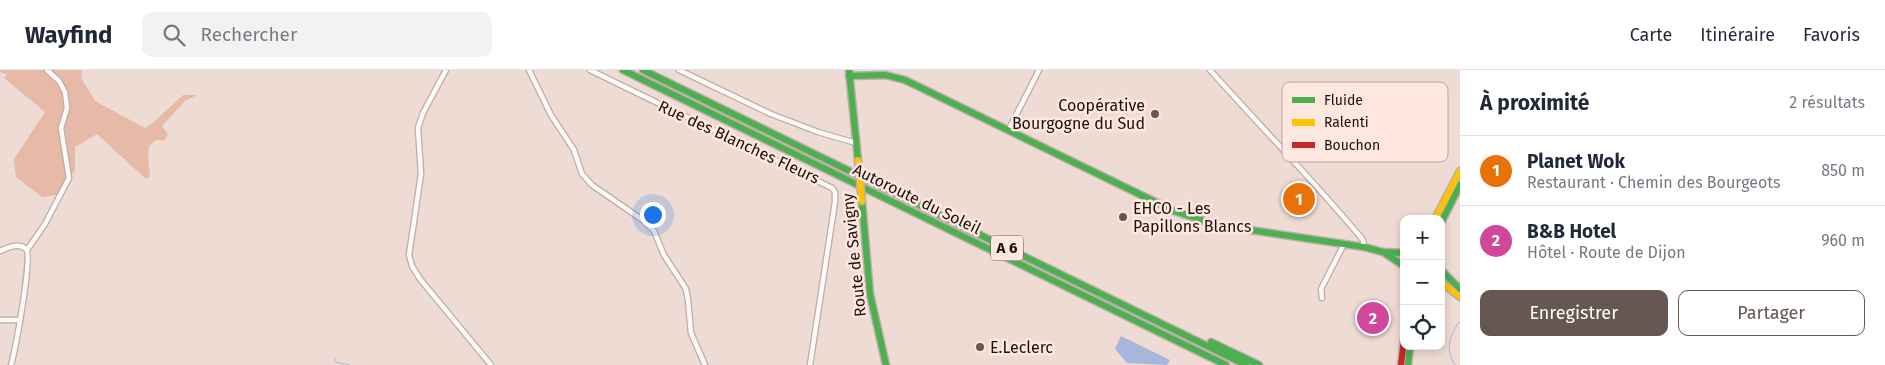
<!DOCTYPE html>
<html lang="fr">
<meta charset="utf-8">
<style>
body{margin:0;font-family:"Fira Sans",sans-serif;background:#f2f2f3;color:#1f2937}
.controls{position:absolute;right:15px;bottom:15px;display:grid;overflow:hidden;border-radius:10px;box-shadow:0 2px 8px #0003}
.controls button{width:45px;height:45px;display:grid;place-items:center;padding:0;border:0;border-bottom:1px solid #e0e1e3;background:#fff;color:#1f2937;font:25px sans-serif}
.you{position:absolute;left:652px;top:144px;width:18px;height:18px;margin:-12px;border:4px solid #fff;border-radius:50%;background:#1a73e8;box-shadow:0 0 0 8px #1a73e833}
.badge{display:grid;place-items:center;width:32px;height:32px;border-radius:50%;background:#665751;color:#fff;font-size:16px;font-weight:700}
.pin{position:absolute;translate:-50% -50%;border:2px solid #fff;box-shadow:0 1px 5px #0006}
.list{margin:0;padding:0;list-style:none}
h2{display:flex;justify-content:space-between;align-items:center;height:65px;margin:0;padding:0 20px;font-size:21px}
h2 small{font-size:16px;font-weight:400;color:#747a83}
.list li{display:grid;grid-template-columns:32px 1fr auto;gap:15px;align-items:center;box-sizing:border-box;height:70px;padding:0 20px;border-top:1px solid #e0e1e3}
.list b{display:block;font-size:19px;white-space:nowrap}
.list p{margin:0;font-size:16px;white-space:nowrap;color:#747a83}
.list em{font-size:16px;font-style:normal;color:#747a83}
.actions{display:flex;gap:10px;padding:15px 20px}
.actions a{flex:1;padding:11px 0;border:1px solid #665751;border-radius:10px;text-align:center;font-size:18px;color:#665751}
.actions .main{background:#665751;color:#fff}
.icon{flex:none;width:28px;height:28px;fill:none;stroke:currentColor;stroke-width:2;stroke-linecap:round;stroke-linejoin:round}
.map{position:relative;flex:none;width:1460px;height:295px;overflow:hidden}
header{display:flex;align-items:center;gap:30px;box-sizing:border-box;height:70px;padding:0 25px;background:#fff;border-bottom:1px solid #e0e1e3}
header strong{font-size:24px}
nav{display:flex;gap:28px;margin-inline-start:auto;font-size:18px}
.search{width:350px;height:45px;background:#f2f2f3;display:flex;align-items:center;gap:12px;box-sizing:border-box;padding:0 18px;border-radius:10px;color:#747a83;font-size:19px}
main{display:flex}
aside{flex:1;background:#fff}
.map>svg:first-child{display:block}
</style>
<header>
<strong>Wayfind</strong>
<div class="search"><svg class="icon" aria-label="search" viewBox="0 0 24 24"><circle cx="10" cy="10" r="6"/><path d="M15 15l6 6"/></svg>Rechercher</div>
<nav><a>Carte</a><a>Itinéraire</a><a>Favoris</a></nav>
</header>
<main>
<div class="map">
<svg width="1460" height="295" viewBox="0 0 1460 295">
<rect width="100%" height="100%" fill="#eedbd3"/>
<path fill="#e7b9a7" d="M 0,0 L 82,0 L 81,8 L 95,31 L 145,58 L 154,52 L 183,25 L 197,25 L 185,31 L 162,56 L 168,64 L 164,71 L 156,70 L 149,76 L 148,86 L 150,106 L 146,109 L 97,64 L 75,77 L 75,100 L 57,125 L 42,127 L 16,107 L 14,89 L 45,42 L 4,8 L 7,4 L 0,2 Z"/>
<path fill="#a7b7dc" d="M 1121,266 L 1170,290 L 1167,295 L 1127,293 L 1115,279 Z"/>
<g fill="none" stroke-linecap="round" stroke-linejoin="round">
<g stroke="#a7b7dc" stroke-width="1">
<path d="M 335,289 L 335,292 L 350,295"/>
<path d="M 1455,295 C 1444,279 1450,266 1459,252"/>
</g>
<defs>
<g id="street">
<path d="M 446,0 L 423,43 L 418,58 L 421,104 L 409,185 L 412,196 L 420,209 L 491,295"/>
<path d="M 529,0 L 551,45 L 574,80 L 582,104 L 592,115 L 644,151 L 654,161 L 664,185 L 686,219 L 688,230 L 691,263 L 705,295"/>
<path d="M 590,0 L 832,118 L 835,122 L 835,132 L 810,295"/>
<path d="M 679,0 L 771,44 L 818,62 L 856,73"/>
<path d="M 1210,0 C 1261,57 1314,111 1363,170 L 1364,177"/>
<path d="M 1009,59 L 1039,0"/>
<path d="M 27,180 L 45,154 L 69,108 L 61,58 L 67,38 L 65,22 L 59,11 L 47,0"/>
<path d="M 0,181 C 7,178 19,172 26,179 C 33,186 15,281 11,295"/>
<path d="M 1322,228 L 1321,219 L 1344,174"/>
<path d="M 0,250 L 20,250"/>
</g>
<g id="fast">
<path d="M 623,0 L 1226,295"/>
<path d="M 643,0 L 1246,295"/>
<path d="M 849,0 L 858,90"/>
<path d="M 849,6 L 885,5 L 905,10 L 1174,141 L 1217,155 L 1364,177 L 1383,182 L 1404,183"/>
<path d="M 862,132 L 870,224 L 886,295"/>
<path d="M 1441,153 L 1460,115"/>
<path d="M 1386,184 L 1404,196"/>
<path d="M 1441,200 L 1460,219"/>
<path d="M 1211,272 L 1259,295"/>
<path d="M 1408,295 L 1410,276"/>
</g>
<g id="slow">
<path d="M 1435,149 L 1460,101"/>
<path d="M 1441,212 L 1460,227"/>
</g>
<path id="jam" d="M 1401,295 L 1404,269"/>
</defs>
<use href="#street" stroke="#bcada7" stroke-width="7"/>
<use href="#fast" stroke="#bcada7" stroke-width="9"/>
<use href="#slow" stroke="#bcada7" stroke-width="9"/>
<use href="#jam" stroke="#bcada7" stroke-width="9"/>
<use href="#street" stroke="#fcfaf8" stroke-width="4.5"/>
<use href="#fast" stroke="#4caf50" stroke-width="6"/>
<use href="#slow" stroke="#ffc107" stroke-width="6"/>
<use href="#jam" stroke="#c62828" stroke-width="6"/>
<defs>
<path id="slow-bridge" d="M 858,90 L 862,132"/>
</defs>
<use href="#slow-bridge" stroke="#bcada7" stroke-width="9" stroke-linecap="butt"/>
<use href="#slow-bridge" stroke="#ffc107" stroke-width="6"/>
</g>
<g fill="#665751" stroke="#fde7de" stroke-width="2">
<circle cx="1155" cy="44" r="5"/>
<circle cx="1123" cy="147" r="5"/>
<circle cx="980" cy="277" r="5"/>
</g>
<g text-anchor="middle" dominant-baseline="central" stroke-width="5" stroke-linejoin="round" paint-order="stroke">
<rect fill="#fde7de" stroke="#60504a" stroke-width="1" x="991" y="165.5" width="32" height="25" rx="4"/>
<g font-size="15" font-weight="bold" fill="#1c100b">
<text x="1007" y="178">A 6</text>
</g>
<g font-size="16" fill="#1c100b" stroke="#fde7de" text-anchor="start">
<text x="1145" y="35" text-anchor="end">Coopérative<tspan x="1145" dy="18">Bourgogne du Sud</tspan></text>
<text x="1133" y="138">EHCO - Les<tspan x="1133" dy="18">Papillons Blancs</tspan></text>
<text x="990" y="277">E.Leclerc</text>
</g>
<g font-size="16" fill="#1c100b" stroke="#fde7de">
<text transform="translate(739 72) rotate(25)">Rue des Blanches Fleurs</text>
<text transform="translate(917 129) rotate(26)">Autoroute du Soleil</text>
<text transform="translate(854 185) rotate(-96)">Route de Savigny</text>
</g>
</g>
<rect x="1282" y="12" width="166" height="80" rx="8" fill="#fde7de" stroke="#baa69f" stroke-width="1"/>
<rect x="1292" y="27" width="23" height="6" fill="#4caf50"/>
<rect x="1292" y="49" width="23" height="7" fill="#ffc107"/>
<rect x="1292" y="72" width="23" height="6" fill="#c62828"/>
<g font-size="14" fill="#1c100b">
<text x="1324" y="35">Fluide</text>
<text x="1324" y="57">Ralenti</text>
<text x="1324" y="80">Bouchon</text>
</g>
</svg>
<div class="controls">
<button>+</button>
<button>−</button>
<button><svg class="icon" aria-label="locate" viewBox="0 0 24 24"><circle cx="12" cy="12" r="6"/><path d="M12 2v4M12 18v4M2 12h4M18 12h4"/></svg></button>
</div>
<div class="you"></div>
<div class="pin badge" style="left:1299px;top:129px;background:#e8710a">1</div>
<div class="pin badge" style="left:1373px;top:248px;background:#d1479c">2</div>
</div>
<aside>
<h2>À proximité<small>2 résultats</small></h2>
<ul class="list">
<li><span class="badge" style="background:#e8710a">1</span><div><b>Planet Wok</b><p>Restaurant · Chemin des Bourgeots</p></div><em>850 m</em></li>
<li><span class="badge" style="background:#d1479c">2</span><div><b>B&amp;B Hotel</b><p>Hôtel · Route de Dijon</p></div><em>960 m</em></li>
</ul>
<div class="actions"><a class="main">Enregistrer</a><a>Partager</a></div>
</aside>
</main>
